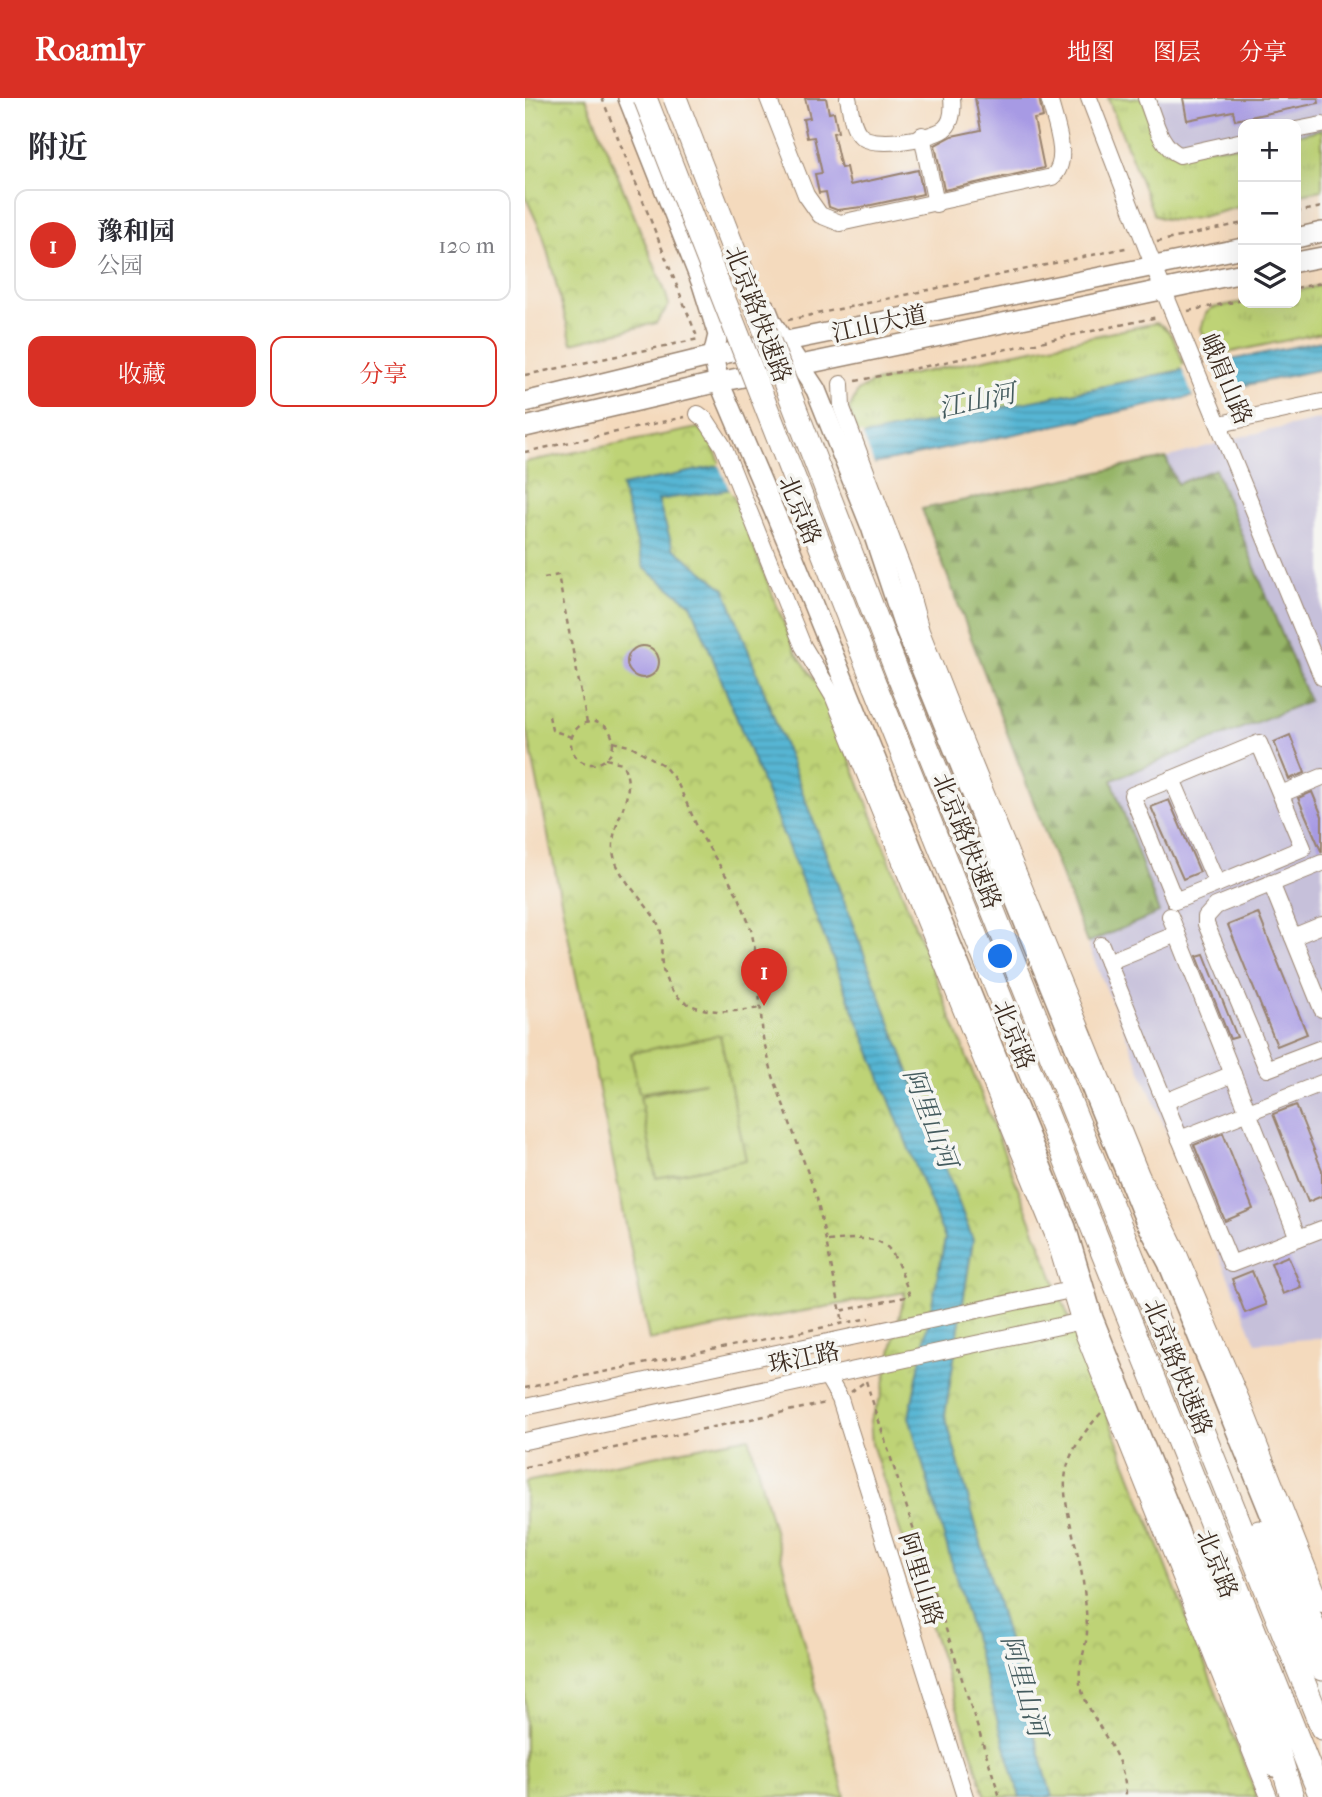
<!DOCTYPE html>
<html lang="zh">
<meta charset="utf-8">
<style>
body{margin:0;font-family:"IM FELL French Canon","Noto Serif SC",serif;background:#f7f7f7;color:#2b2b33}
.controls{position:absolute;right:21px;top:21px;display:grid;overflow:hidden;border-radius:14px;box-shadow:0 7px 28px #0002}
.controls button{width:63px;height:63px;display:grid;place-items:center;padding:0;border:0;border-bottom:2px solid #e1e1e2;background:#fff;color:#2b2b33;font:35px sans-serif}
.you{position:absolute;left:476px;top:859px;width:24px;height:24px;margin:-18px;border:5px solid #fff;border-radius:50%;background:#1a73e8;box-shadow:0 0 0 10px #1a73e833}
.badge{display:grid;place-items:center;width:46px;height:46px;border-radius:50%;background:#d93025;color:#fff;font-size:23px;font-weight:700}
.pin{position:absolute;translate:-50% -58px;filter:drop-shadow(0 2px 4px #0008)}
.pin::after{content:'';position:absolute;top:37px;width:24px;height:21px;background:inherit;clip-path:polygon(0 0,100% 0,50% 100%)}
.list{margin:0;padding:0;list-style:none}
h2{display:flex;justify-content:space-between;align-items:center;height:91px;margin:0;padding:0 28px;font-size:30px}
h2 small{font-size:23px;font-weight:400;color:#7c7c81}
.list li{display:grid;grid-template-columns:46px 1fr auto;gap:21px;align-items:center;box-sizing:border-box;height:112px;margin:0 14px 14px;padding:0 14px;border:2px solid #e1e1e2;border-radius:14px}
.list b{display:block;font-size:26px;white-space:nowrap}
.list p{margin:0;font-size:23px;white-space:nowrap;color:#7c7c81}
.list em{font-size:23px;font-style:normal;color:#7c7c81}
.actions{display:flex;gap:14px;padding:21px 28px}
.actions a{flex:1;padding:16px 0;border:2px solid #d93025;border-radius:14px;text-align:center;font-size:24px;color:#d93025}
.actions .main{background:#d93025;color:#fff}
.icon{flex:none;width:38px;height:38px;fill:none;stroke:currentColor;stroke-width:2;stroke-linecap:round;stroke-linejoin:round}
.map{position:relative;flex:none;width:797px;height:1699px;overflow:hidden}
header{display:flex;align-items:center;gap:42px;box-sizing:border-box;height:98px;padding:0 35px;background:#d93025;color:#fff}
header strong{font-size:33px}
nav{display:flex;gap:38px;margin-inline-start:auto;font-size:24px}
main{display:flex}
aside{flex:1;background:#fff}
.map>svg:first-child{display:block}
</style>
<header>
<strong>Roamly</strong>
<nav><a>地图</a><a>图层</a><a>分享</a></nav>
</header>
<main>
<aside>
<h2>附近<small></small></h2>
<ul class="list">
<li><span class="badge">1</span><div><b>豫和园</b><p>公园</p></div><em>120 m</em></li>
</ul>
<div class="actions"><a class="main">收藏</a><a>分享</a></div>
</aside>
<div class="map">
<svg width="797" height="1699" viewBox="0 0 797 1699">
<defs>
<pattern id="grass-tufts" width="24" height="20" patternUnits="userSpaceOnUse" patternTransform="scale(1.75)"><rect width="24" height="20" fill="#bed376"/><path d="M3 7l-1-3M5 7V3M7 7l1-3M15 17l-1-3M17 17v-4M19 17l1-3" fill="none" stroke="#a4b566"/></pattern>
<pattern id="forest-firs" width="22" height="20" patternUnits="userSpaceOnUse" patternTransform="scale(1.75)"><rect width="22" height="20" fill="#96b567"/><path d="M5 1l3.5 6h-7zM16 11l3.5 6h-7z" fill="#7c9354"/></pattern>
<pattern id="park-crowns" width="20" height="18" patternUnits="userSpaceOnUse" patternTransform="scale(1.75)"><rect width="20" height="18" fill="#bed376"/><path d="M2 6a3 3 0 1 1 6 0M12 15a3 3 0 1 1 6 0" fill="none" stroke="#a4b566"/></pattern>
<pattern id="water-rules" width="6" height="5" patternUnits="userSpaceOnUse" patternTransform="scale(1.75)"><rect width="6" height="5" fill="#56b6d4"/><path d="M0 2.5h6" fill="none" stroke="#4894ab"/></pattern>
</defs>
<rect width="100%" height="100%" fill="#f6f6f2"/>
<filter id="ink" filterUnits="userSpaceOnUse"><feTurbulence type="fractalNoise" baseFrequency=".0143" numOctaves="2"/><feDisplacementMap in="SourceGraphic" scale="14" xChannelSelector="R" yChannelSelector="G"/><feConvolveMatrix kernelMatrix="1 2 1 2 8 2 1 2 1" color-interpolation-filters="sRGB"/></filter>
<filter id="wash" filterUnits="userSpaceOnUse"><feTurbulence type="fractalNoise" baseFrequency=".00686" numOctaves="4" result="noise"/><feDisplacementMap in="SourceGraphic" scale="28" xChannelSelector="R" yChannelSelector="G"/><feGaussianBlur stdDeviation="1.57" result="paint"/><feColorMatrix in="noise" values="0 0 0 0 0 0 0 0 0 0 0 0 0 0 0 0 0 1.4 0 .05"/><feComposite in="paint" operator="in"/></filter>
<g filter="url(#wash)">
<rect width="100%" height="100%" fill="#f4dabd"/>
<g fill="#c6c0da">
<path d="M 583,0 L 797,0 L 797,92 L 771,97 L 771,26 L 718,26 L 718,108 L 640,122 L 629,117 Z"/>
<path d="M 797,321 L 797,1240 L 731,1245 L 562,845 L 397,411 L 641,360 L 719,338 Z"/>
</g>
<g fill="url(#grass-tufts)" stroke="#7c7e4a" stroke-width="2">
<path d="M 583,0 L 618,0 L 639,52 L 718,48 L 718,108 C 691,114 654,130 629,117 Z"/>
<path d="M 797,31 L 797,92 L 771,97 L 771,37 Z"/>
<path d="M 797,187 L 797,235 L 687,258 L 676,231 L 681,215 L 687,210 L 718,204 L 771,205 L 771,193 Z"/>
<path d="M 631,225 C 650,232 654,254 660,271 L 333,340 L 324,311 L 333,293 L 346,285 Z"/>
<path d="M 224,1339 L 320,1699 L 0,1699 L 0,1384 Z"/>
</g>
<path fill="url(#forest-firs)" stroke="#687042" stroke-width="2" d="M 641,360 L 652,386 L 690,371 L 784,603 L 587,682 L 634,815 L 562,845 L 397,411 Z"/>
<g fill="url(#park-crowns)" stroke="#7c7e4a" stroke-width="2">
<path d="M 0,0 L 61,0 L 140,193 L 144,207 L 131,225 L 47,245 L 18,137 L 0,98 Z"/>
<path d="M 173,330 L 185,340 L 270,553 L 298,593 L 732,1699 L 461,1699 L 347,1346 L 345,1322 L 356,1299 L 380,1194 L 124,1242 L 0,622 L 0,364 Z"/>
</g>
<path fill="#bed376" stroke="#7c7e4a" stroke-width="2" d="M 195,937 L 221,1062 L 131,1080 L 115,998 L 180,984 L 114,995 L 106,955 Z"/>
<path fill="url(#water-rules)" stroke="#487079" stroke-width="2" d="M 797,243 L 797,271 L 282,380 L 133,402 L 148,450 L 200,491 L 448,1142 L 420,1317 L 527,1699 L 495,1699 L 384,1319 L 420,1141 L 166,506 L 119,470 L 96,388 Z"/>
<g fill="#f4dabd">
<path d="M 688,262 L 701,295 L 669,302 L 656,268 Z"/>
<path d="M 337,335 L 350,369 L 206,396 L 193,365 Z"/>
</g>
<g id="blocks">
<g fill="#a79ae4">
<path d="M 280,0 L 301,0 L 304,15 L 309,14 L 313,34 L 308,35 L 316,70 L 321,69 L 325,87 L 393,72 L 398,96 L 337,109 L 312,112 L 304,109 L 301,94 L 294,95 L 290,76 L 297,75 L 289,39 L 282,40 L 278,21 L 285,20 Z"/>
<path d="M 450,0 L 514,0 L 518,19 L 509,21 L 519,70 L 419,92 L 410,47 L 427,38 L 456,32 Z"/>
<path d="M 658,0 L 793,0 L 794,5 L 710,22 L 708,13 L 662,22 Z"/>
<circle cx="118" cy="564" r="16"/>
<path d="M 765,637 L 780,675 L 764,681 L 749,644 Z"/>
<path d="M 787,694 L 797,718 L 797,755 L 773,700 Z"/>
<path d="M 644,702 L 675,774 L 658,781 L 626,709 Z"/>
<path d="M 733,815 L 782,936 L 752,948 L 703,827 Z"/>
<path d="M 679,856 L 712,939 L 705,941 L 672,858 Z"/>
<path d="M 771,1007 L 797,1072 L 797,1098 L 783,1104 L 748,1016 Z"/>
<path d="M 698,1035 L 728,1111 L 700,1123 L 669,1047 Z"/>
<path d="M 763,1158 L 776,1189 L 758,1196 L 746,1165 Z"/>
<path d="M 727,1173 L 741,1207 L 720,1215 L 707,1181 Z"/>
</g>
</g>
</g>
<g filter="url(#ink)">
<use href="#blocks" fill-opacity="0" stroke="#98826e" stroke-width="2"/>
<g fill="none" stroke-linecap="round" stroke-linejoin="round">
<defs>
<g id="minor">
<path d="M 243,0 L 281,97 L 295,117 L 315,125 L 527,79 C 547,63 529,22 524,0"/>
<path d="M 323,0 C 326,12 326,27 335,37 C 347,51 405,41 419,31 C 428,24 428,10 427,0"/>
<path d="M 564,0 L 629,169 L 797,579"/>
<path d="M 621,0 C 629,19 634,49 655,57 L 718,43"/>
<path d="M 771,32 L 797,27"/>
<path d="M 397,37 L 411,106"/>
<path d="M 316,286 L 317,310 L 381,479 L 396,533 L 427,612 L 616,1077 L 650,1147 L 718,1306 L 797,1506"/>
<path d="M 173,316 L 181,322 L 198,348 L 278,548 L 308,598 L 529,1139 L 558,1235 L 744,1699"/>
<path d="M 695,326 L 797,304"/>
<path d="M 734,645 L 778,750 L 692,786 L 647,681 Z"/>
<path d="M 647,681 L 607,697 L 650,803 L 692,786"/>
<path d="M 756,696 L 797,679"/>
<path d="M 797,765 L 691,808 L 681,819 L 681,826 L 742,971 L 797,950"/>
<path d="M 746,785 L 797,911"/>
<path d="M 645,818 L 773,1140"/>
<path d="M 768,839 L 797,827"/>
<path d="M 576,847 L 655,1041"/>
<path d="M 583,864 L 652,836"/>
<path d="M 797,985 L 655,1041 L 706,1166 L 797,1131"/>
<path d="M 640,1004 L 708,976"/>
<path d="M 302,1278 L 315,1301 L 440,1699"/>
<path d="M 0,1309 L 555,1190"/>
<path d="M 0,1343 L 562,1222"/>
</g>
<g id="major">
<path d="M 103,0 L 177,186 L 193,237 L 188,258 L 194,284 L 267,455 L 541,1129 L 568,1220 L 749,1669"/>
<path d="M 771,140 L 797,134"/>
<path d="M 771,164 L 797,159"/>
<path d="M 241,210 L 247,225 L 291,292 L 346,429 L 380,531 L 620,1122 L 643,1165 L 797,1544"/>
<path d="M 0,304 L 188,258 L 718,150"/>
<path d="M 0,329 L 194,284 L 718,175"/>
</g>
<g id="highway">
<path d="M 374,579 L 797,1630"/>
<path d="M 350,587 L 796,1699"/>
<path d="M 734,1434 L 797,1571"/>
<path d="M 682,1455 L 708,1534 L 746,1628 L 767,1699"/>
</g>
</defs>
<use href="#minor" stroke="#98826e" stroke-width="18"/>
<use href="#major" stroke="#98826e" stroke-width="22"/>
<use href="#highway" stroke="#98826e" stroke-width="25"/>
<g stroke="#98826e" stroke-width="2.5" stroke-dasharray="5 5" stroke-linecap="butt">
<path d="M 77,0 L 173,241"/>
<path d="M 771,114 L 797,109"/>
<path d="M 632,144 L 718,125"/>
<path d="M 771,190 L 797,185"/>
<path d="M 663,213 L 718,202"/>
<path d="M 263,222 L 605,149"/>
<path d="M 0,277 L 174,241"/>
<path d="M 331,283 L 633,219"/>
<path d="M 0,354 L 160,319"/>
<path d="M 19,480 L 33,477 L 62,625"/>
<path d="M 24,618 L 27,632 L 46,639"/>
<circle cx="67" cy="645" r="21"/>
<path d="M 88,644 L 108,649 L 138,667 L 152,684 L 176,737 L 214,799 L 226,831 L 231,857 L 238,940 L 248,978 L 292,1100 L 318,1224"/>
<path d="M 81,661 L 97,665 C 115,698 86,719 88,752 C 90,778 120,802 132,824 C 140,837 135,852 137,866 C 144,917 194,917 234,910"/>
<path d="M 303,1143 C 364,1137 364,1140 385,1198 L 315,1213"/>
<path d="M 341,1283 L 475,1699"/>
<path d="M 0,1290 L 344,1220"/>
<path d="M 326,1294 L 338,1285"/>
<path d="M 576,1315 C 524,1372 539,1394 554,1462 C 559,1484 561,1507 562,1530 C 563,1551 549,1572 557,1593 C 570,1631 601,1656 601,1699"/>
<path d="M 0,1369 L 301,1305"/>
</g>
<use href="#minor" stroke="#fff" stroke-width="16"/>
<use href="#major" stroke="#fff" stroke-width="19"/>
<use href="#highway" stroke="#fff" stroke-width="23"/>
<defs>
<g id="highway-bridge">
<path d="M 120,0 L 350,587"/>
<path d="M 150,0 L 374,579"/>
</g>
</defs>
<use href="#highway-bridge" stroke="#98826e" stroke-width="25" stroke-linecap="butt"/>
<use href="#highway-bridge" stroke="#fff" stroke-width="23"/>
</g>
</g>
<g text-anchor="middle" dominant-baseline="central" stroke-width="7" stroke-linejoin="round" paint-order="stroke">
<g font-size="24" fill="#3b2a1e" stroke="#f6f6f2">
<text transform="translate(233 216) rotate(69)">北京路快速路</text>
<text transform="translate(354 226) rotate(-12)">江山大道</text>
<text transform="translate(701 281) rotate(67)">峨眉山路</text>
<text transform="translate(275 412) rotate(67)">北京路</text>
<text transform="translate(442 743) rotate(68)">北京路快速路</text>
<text transform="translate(489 937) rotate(68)">北京路</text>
<text transform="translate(279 1260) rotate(-12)">珠江路</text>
<text transform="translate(653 1269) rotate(68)">北京路快速路</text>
<text transform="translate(692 1466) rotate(68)">北京路</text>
<text transform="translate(396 1481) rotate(73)">阿里山路</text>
</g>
<g font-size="26" font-style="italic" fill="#445b5e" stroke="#f6f6f2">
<text transform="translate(452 303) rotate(-12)">江山河</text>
<text transform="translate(405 1020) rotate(69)">阿里山河</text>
<text transform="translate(499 1588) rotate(74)">阿里山河</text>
</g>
</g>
</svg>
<div class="controls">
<button>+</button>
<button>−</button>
<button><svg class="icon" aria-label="layers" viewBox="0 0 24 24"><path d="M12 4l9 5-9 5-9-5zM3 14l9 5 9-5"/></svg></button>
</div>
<div class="you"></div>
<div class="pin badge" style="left:239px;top:908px">1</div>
</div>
</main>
